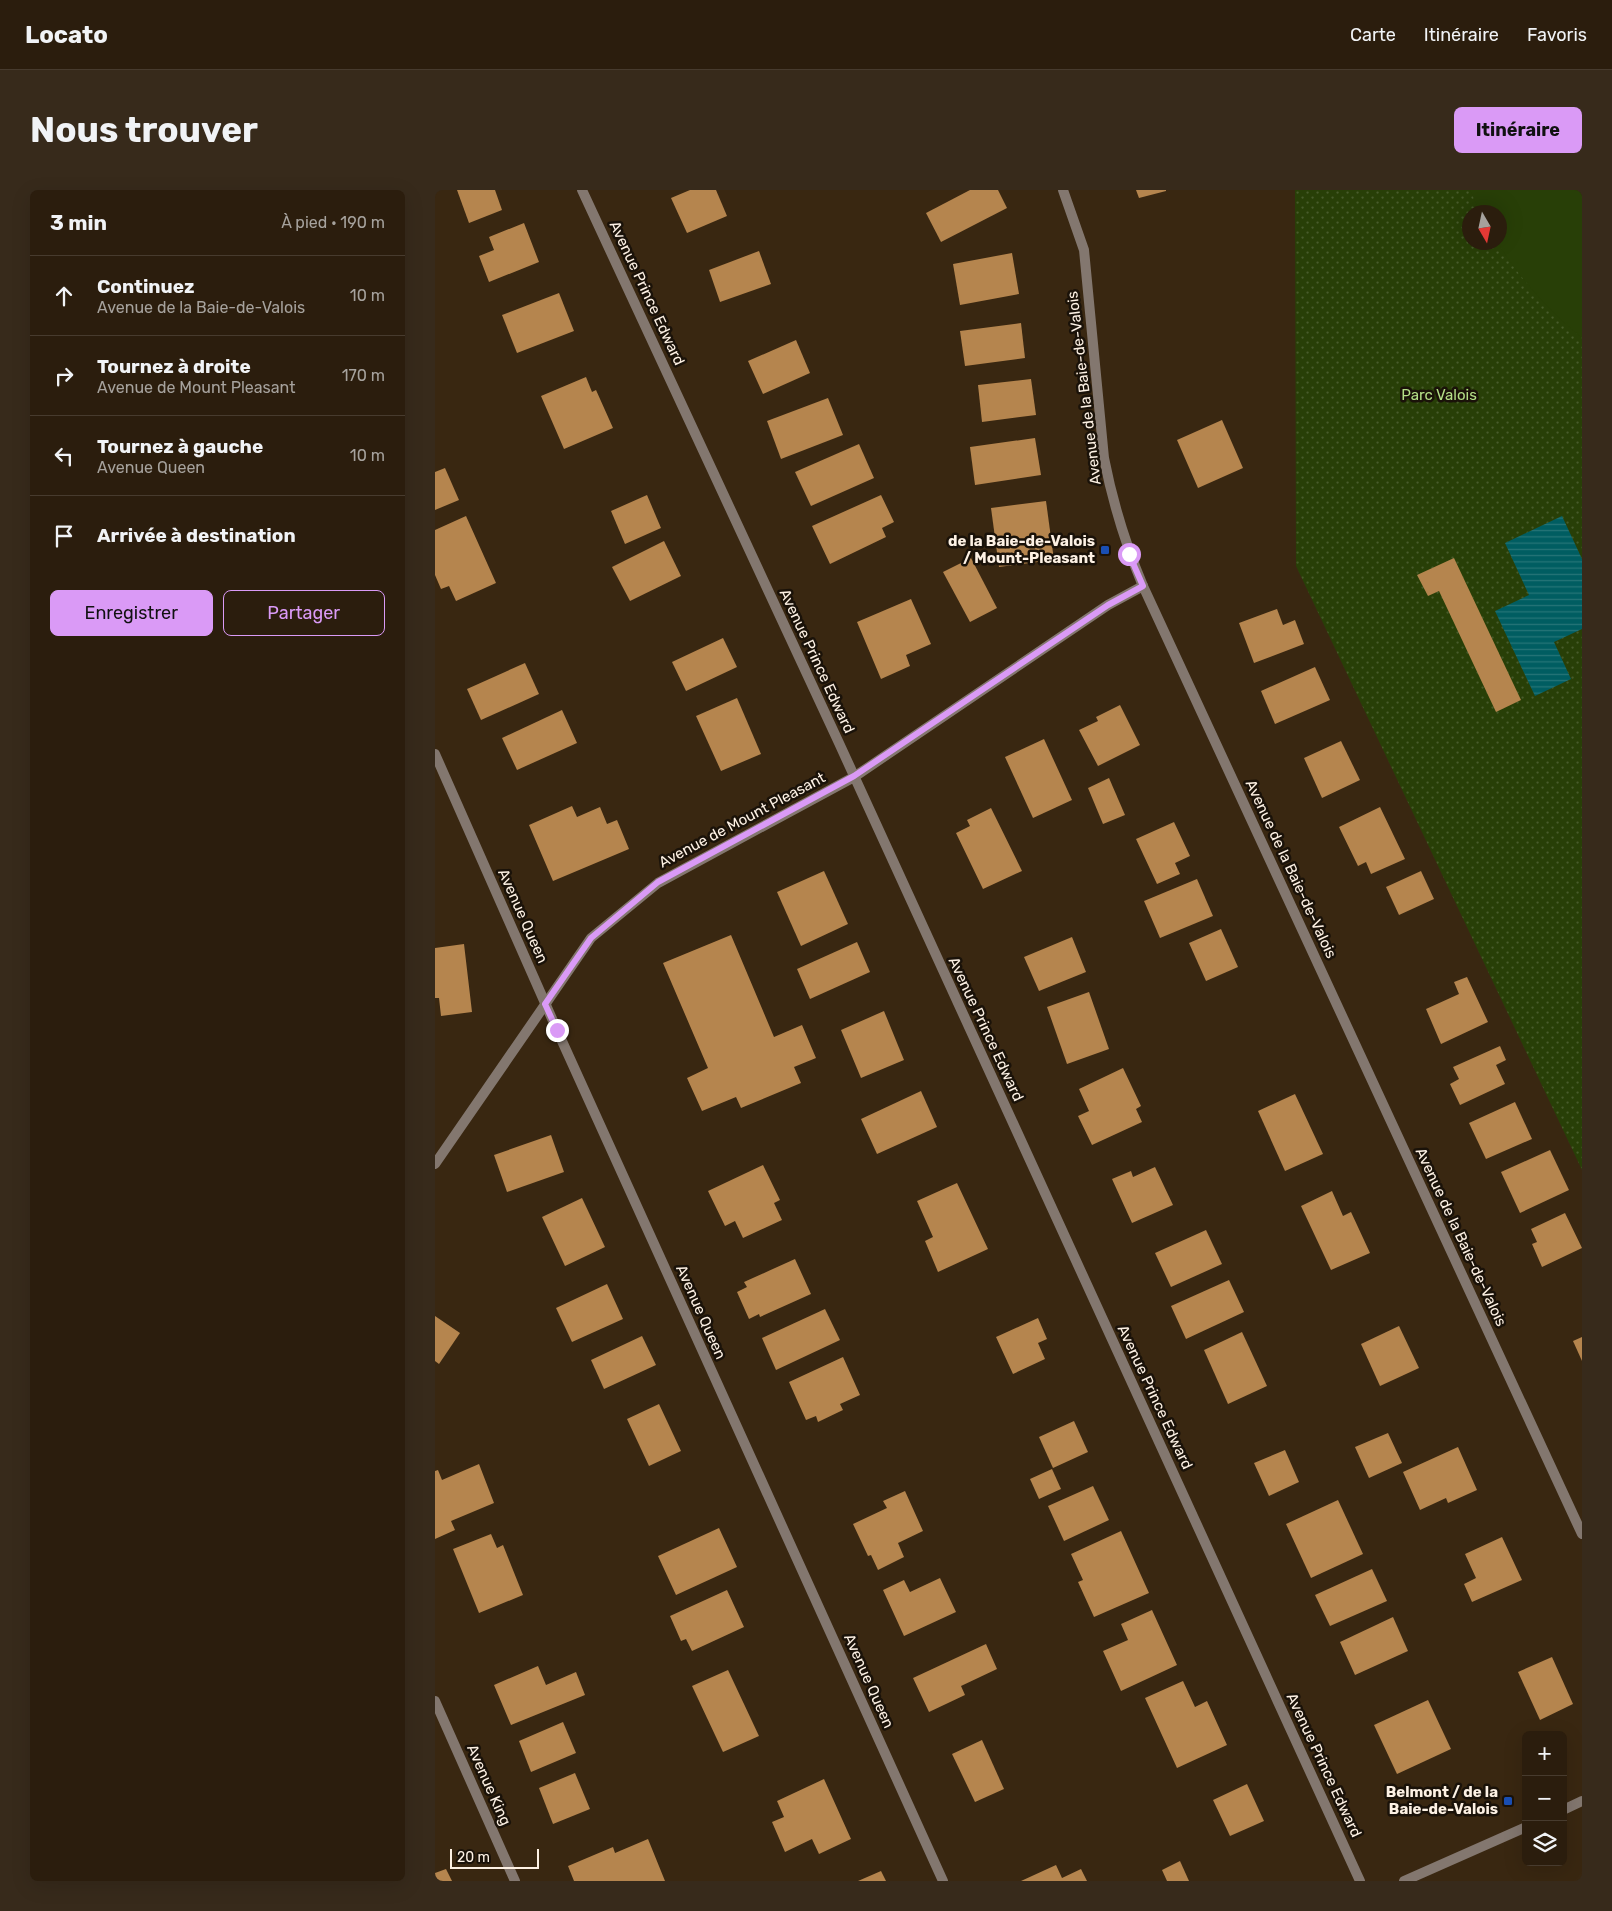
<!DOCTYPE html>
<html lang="fr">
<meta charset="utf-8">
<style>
body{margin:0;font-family:Rubik,sans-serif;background:#372a1b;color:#f1f3f6}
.controls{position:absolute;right:15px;bottom:15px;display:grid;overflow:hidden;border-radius:8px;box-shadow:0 5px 20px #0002}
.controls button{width:45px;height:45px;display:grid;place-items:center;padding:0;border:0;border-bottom:1px solid #473b2e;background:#2b1d0d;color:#f1f3f6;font:25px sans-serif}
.compass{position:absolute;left:1027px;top:15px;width:45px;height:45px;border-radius:50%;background:#2b1d0d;box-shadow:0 5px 20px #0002;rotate:171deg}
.scale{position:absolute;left:15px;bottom:12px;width:89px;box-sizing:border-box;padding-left:5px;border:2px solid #fdf1e4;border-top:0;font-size:14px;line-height:18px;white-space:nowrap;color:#fdf1e4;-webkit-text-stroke:4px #1a1209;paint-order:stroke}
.stop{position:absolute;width:15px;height:15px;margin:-11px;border:4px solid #da9af6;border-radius:50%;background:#fff}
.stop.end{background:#da9af6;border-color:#fff;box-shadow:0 1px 5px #0008}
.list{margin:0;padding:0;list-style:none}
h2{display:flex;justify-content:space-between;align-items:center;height:65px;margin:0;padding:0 20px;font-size:21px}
h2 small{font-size:16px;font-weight:400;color:#a6a29d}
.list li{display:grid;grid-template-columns:32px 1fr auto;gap:15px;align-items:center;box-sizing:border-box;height:80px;padding:0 20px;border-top:1px solid #473b2e}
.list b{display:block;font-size:19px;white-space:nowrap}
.list p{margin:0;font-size:16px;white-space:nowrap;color:#a6a29d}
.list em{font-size:16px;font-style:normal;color:#a6a29d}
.actions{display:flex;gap:10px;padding:15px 20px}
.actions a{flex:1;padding:11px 0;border:1px solid #da9af6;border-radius:8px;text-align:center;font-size:18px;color:#da9af6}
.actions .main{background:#da9af6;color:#111}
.icon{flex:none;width:28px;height:28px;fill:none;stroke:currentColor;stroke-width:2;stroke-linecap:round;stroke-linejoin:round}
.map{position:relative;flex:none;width:1147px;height:1691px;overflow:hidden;border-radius:8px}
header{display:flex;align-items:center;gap:30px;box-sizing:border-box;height:70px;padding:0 25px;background:#2b1d0d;border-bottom:1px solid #473b2e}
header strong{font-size:24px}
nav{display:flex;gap:28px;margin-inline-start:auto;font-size:18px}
.intro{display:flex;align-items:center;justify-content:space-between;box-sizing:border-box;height:120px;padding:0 30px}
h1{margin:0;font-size:35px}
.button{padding:12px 22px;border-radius:8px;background:#da9af6;color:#111;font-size:18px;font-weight:700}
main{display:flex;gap:30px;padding:0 30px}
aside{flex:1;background:#2b1d0d;border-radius:8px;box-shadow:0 5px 20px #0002}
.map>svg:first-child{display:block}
</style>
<header>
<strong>Locato</strong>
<nav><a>Carte</a><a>Itinéraire</a><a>Favoris</a></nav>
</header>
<div class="intro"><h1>Nous trouver</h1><a class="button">Itinéraire</a></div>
<main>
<aside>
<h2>3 min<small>À pied · 190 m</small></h2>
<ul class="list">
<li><svg class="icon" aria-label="ahead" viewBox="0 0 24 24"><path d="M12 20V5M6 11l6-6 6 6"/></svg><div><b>Continuez</b><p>Avenue de la Baie-de-Valois</p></div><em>10 m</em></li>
<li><svg class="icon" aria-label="right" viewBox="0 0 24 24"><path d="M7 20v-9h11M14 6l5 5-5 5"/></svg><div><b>Tournez à droite</b><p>Avenue de Mount Pleasant</p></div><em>170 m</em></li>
<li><svg class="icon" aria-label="left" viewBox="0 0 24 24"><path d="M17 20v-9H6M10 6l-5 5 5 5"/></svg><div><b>Tournez à gauche</b><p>Avenue Queen</p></div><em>10 m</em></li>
<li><svg class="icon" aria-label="arrive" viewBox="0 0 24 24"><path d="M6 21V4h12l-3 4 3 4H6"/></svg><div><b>Arrivée à destination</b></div></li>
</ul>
<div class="actions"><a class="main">Enregistrer</a><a>Partager</a></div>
</aside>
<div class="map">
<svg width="1147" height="1691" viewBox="0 0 1147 1691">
<defs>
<pattern id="green-dots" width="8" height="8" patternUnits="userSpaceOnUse" patternTransform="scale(1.25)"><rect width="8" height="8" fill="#283f07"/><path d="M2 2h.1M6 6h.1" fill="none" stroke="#485b2b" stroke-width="1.8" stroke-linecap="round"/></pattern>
<pattern id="water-rules" width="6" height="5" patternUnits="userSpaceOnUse" patternTransform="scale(1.25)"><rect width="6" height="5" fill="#005d61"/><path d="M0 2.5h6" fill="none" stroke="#267578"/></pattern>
</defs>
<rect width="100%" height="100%" fill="#392711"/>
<path fill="url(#green-dots)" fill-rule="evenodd" d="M 860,0 L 1147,0 L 1147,980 L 861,376 ZM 1034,22 L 1064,22 L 1064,52 L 1034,52 Z"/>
<path fill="#283f07" d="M 1035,0 L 1147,0 L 1147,148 C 1114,121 1085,89 1063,53 L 1064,52 L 1064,22 L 1045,22 Z"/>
<path fill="url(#water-rules)" d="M 1127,326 L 1147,369 L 1147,439 L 1119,452 L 1136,489 L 1100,506 L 1060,421 L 1094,405 L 1070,353 Z"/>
<g fill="#b5854e">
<path d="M 22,0 L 60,0 L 67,20 L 34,33 Z"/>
<path d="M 255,0 L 281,0 L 292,26 L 252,43 L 236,8 Z"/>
<path d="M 535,0 L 563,0 L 572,18 L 506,52 L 491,23 Z"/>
<path d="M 701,0 L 731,0 L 731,1 L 704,8 Z"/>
<path d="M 89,33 L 104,72 L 54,92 L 44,66 L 59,60 L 54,47 Z"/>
<path d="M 324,61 L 336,94 L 285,112 L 274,80 Z"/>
<path d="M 577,63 L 584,104 L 525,115 L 518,74 Z"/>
<path d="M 124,103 L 139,141 L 82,163 L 67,125 Z"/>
<path d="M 586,133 L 590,168 L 530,176 L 525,141 Z"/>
<path d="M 361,150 L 375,183 L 328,204 L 313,171 Z"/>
<path d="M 151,187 L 157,202 L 161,200 L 178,238 L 129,259 L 106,206 Z"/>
<path d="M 596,189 L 601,225 L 547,232 L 543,195 Z"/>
<path d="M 393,208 L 408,245 L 346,269 L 332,231 Z"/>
<path d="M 787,230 L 808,278 L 763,298 L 742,250 Z"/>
<path d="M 600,248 L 606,285 L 540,295 L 535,257 Z"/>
<path d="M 424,254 L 439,288 L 376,316 L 360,282 Z"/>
<path d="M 10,278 L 24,310 L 0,320 L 0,282 Z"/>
<path d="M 212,305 L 226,338 L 190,354 L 176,321 Z"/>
<path d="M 446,305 L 459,332 L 447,338 L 451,347 L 395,374 L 377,336 Z"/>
<path d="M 611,311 L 619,370 L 564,377 L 556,318 Z"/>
<path d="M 31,326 L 61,393 L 21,411 L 14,396 L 6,399 L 0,385 L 0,340 Z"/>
<path d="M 229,351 L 246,386 L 195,411 L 177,377 Z"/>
<path d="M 536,368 L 562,418 L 535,432 L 508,382 Z"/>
<path d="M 1019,368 L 1086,510 L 1061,522 L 1004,401 L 993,406 L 982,385 Z"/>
<path d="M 476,409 L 496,454 L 471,465 L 475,476 L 446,489 L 422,432 Z"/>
<path d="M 842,419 L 848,435 L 860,430 L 869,454 L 819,473 L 804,433 Z"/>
<path d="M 288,448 L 302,477 L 251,501 L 237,472 Z"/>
<path d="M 90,473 L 104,504 L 46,530 L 32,499 Z"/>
<path d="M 880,477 L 895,510 L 840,534 L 826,501 Z"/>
<path d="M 302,508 L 326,564 L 286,581 L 261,526 Z"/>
<path d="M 685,515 L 705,555 L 663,576 L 644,540 L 663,531 L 661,527 Z"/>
<path d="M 127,520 L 142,553 L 82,580 L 67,548 Z"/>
<path d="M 609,549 L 637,610 L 598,628 L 570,567 Z"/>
<path d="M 906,551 L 925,590 L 887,608 L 869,568 Z"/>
<path d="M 674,588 L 690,625 L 668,634 L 653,598 Z"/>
<path d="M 137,616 L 142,627 L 165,617 L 172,634 L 182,630 L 194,659 L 118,691 L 94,635 Z"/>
<path d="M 945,617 L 970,669 L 936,684 L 931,672 L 923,676 L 904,637 Z"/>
<path d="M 556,618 L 587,681 L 548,699 L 521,643 L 535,636 L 532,630 Z"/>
<path d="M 739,632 L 755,666 L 740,673 L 745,684 L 722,694 L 701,649 Z"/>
<path d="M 389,681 L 413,734 L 366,756 L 342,702 Z"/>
<path d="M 986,681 L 999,709 L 964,725 L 951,697 Z"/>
<path d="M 762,689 L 778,726 L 725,748 L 709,711 Z"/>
<path d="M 786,739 L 803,777 L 771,791 L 754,753 Z"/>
<path d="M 296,745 L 339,847 L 367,835 L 381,868 L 359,877 L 366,893 L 306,918 L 301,907 L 267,921 L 252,888 L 273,878 L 228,773 Z"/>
<path d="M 637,747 L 651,782 L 604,801 L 589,767 Z"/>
<path d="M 422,752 L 435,782 L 375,809 L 362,779 Z"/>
<path d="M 29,754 L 37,822 L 6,826 L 4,808 L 0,808 L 0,758 Z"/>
<path d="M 1032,787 L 1053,832 L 1006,854 L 991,819 L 1024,804 L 1019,792 Z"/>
<path d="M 654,802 L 674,859 L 632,874 L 612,817 Z"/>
<path d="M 449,821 L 469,870 L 426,888 L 406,840 Z"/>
<path d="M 1065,856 L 1071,870 L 1061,875 L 1070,894 L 1025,915 L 1015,894 L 1024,889 L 1018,877 Z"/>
<path d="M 688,878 L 706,916 L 701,919 L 707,932 L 657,955 L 643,926 L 654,921 L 644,899 Z"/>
<path d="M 486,901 L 502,937 L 442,964 L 426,929 Z"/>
<path d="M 860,904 L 888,964 L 850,981 L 823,921 Z"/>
<path d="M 1080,912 L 1097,949 L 1051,969 L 1034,933 Z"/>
<path d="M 116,945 L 129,982 L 72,1002 L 59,965 Z"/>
<path d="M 1115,960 L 1134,1000 L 1085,1023 L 1066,982 Z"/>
<path d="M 328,975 L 345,1010 L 339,1013 L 347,1030 L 308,1048 L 300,1031 L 290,1036 L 273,1001 Z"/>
<path d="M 720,977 L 738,1015 L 697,1033 L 677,989 L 696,981 L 698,987 Z"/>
<path d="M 522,993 L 553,1059 L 503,1082 L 490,1051 L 498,1047 L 482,1011 Z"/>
<path d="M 897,1001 L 908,1026 L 916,1022 L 935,1063 L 896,1080 L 866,1016 Z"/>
<path d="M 147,1008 L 170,1057 L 130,1076 L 107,1027 Z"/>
<path d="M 1130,1023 L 1147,1058 L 1107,1077 L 1097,1054 L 1102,1052 L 1096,1039 Z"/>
<path d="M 771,1040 L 787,1074 L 736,1097 L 720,1063 Z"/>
<path d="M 360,1069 L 376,1104 L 325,1127 L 324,1124 L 314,1129 L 302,1102 L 312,1097 L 309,1092 Z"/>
<path d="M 794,1090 L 809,1122 L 751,1149 L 736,1116 Z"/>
<path d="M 172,1094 L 188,1129 L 137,1152 L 121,1118 Z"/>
<path d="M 390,1119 L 405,1150 L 341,1180 L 327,1148 Z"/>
<path d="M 0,1126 L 25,1143 L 4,1174 L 0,1171 Z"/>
<path d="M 603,1128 L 612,1149 L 603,1153 L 610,1169 L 578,1184 L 561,1147 Z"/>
<path d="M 964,1136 L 984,1178 L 945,1196 L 926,1154 Z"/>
<path d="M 807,1142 L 832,1196 L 793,1214 L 769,1160 Z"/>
<path d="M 207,1146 L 221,1175 L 169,1199 L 156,1170 Z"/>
<path d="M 1147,1147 L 1147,1171 L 1138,1151 Z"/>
<path d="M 408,1167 L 425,1205 L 405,1214 L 408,1220 L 383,1232 L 381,1226 L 371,1230 L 354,1192 Z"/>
<path d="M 224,1214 L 246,1261 L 214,1276 L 192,1229 Z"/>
<path d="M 639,1231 L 653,1262 L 618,1278 L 604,1247 Z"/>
<path d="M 953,1243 L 967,1273 L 934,1288 L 920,1257 Z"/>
<path d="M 1023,1257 L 1042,1300 L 1013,1313 L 1011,1308 L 985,1320 L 968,1282 Z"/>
<path d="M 850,1260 L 864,1292 L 834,1306 L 819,1273 Z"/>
<path d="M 44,1274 L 59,1313 L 16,1331 L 20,1340 L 0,1349 L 0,1281 L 3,1280 L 7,1290 Z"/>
<path d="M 617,1279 L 626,1299 L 604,1309 L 595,1289 Z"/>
<path d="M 658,1296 L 674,1330 L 629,1351 L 613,1316 Z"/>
<path d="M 470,1301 L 488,1341 L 463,1353 L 469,1367 L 443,1380 L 436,1365 L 433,1366 L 418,1334 L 452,1318 L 448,1311 Z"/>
<path d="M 903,1310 L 928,1364 L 876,1388 L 851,1334 Z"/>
<path d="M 284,1338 L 302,1377 L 241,1405 L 223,1366 Z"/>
<path d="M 686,1341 L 714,1403 L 659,1427 L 643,1392 L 648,1390 L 636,1364 Z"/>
<path d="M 56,1344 L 62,1358 L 68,1355 L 88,1405 L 44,1423 L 18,1359 Z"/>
<path d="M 1067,1347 L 1087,1390 L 1037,1412 L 1029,1394 L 1041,1388 L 1030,1364 Z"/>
<path d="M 937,1379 L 952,1411 L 895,1436 L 880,1405 Z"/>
<path d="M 505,1388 L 521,1422 L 469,1446 L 448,1400 L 469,1390 L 475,1402 Z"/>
<path d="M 292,1400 L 309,1437 L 257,1461 L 251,1449 L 246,1451 L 235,1426 Z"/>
<path d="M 717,1420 L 742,1475 L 686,1501 L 668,1461 L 693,1450 L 686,1434 Z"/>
<path d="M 958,1427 L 973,1461 L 920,1485 L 905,1452 Z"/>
<path d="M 551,1454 L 562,1479 L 526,1496 L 530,1505 L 494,1522 L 478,1488 Z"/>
<path d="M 1117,1467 L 1138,1514 L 1105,1530 L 1083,1482 Z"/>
<path d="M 103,1476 L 111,1495 L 141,1482 L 150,1505 L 76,1535 L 59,1495 Z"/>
<path d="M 293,1480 L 324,1546 L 288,1562 L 257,1496 Z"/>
<path d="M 748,1491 L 760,1517 L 772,1511 L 792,1555 L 742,1578 L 710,1508 Z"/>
<path d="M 993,1510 L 1016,1559 L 962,1584 L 939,1535 Z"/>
<path d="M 128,1532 L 141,1563 L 96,1582 L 84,1551 Z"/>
<path d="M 547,1550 L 569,1599 L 540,1612 L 517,1564 Z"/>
<path d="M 140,1583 L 155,1619 L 118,1634 L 104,1598 Z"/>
<path d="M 389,1589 L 416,1649 L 384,1664 L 377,1649 L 350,1662 L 337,1632 L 349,1627 L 342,1611 Z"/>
<path d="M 812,1594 L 829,1631 L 795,1646 L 778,1610 Z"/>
<path d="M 213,1649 L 230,1691 L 139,1691 L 133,1676 L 178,1657 L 180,1663 Z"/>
<path d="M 745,1671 L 754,1691 L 732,1691 L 727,1680 Z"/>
<path d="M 621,1675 L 627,1688 L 646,1679 L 652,1691 L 586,1691 Z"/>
<path d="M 11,1679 L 17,1691 L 0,1691 L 0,1683 Z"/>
<path d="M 446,1681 L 451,1691 L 423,1691 Z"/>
</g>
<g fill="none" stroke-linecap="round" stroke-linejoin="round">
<g stroke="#83776f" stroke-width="10">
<path d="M 147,0 L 404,553 L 925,1691"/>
<path d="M 628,0 L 649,60 L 669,268 C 678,314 690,353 708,396 L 1147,1344"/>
<path d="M 0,564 L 122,840 L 508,1691"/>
<path d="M 0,974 L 156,748 L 223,693 L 419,587 L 673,415 L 708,396"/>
<path d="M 0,1511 L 80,1691"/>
<path d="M 1128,1620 L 1147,1611"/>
<path d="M 969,1691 L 1091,1637"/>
</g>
</g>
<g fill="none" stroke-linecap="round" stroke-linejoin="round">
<path stroke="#da9af6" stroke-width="6" d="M 122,840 L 110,814 L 156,748 L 223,692 L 419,586 L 673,415 L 708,396 L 694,364"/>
</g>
<g fill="#1a4fb4" stroke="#1a1209" stroke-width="2">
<rect x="665" y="355" width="10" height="10" rx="2.5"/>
<rect x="1068" y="1606" width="10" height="10" rx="2.5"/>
</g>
<g text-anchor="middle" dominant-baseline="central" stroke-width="5" stroke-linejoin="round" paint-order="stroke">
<g font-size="15" fill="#fdf1e4" stroke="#1a1209">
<text transform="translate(212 103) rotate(65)">Avenue Prince Edward</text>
<text transform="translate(649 198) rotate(-97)">Avenue de la Baie-de-Valois</text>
<text transform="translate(382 471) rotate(65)">Avenue Prince Edward</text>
<text transform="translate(307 630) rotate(-28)">Avenue de Mount Pleasant</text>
<text transform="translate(856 679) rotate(65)">Avenue de la Baie-de-Valois</text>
<text transform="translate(88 726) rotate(66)">Avenue Queen</text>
<text transform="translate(551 839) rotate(65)">Avenue Prince Edward</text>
<text transform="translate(1026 1047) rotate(65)">Avenue de la Baie-de-Valois</text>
<text transform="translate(266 1122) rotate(66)">Avenue Queen</text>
<text transform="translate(720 1207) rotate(65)">Avenue Prince Edward</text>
<text transform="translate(434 1491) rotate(66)">Avenue Queen</text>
<text transform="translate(889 1575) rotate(65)">Avenue Prince Edward</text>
<text transform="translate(54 1595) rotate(66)">Avenue King</text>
</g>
<g font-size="15" fill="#b4df87" stroke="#1a1209">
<text x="1004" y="205">Parc Valois</text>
</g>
<g font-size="15" font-weight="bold" fill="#fdf1e4" stroke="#1a1209" text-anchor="end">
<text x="660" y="351">de la Baie-de-Valois<tspan x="660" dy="17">/ Mount-Pleasant</tspan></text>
<text x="1063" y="1602">Belmont / de la<tspan x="1063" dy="17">Baie-de-Valois</tspan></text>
</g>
</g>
</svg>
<div class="controls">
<button>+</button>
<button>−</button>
<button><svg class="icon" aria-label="layers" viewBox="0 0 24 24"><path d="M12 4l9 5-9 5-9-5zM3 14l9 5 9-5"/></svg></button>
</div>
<svg class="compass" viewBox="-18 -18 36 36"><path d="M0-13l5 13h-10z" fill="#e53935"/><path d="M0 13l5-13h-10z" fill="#a6a29d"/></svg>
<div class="scale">20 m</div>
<div class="stop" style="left:694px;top:364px"></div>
<div class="stop end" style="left:122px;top:840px"></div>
</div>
</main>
